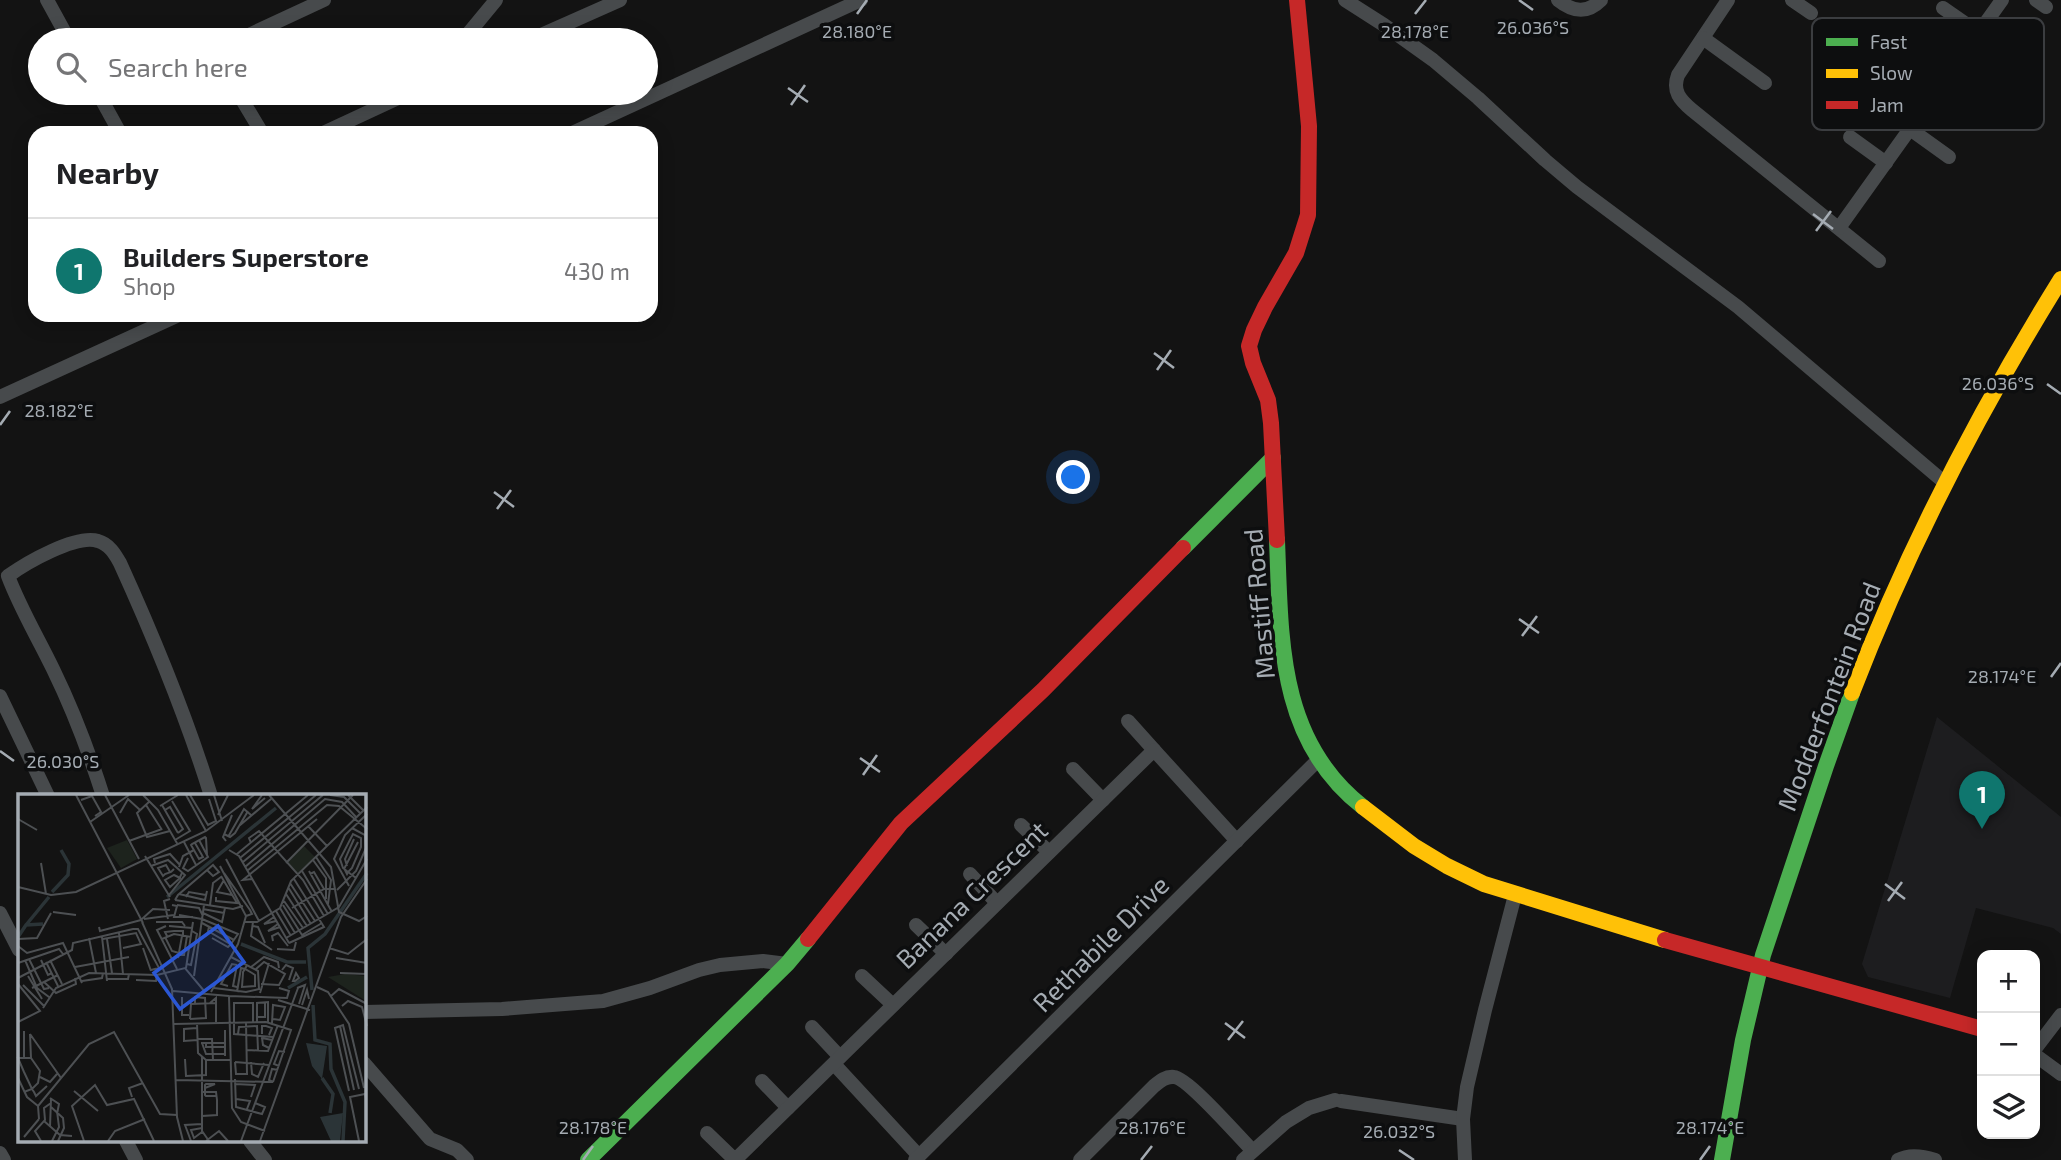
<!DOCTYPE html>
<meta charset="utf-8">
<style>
body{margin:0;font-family:"Exo 2",sans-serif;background:#f6f6f6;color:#202124}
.controls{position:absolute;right:21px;bottom:21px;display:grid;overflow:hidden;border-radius:14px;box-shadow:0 4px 18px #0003}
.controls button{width:63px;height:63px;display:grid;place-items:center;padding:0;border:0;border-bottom:2px solid #e0e0e0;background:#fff;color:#202124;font:35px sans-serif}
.you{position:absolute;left:1074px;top:478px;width:24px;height:24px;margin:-18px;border:5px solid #fff;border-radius:50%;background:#1a73e8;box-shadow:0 0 0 10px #1a73e833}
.badge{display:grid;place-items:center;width:46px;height:46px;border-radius:50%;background:#0f766e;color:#fff;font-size:23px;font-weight:700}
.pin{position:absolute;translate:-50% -58px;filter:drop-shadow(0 2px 4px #0008)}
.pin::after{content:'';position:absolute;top:37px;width:24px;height:21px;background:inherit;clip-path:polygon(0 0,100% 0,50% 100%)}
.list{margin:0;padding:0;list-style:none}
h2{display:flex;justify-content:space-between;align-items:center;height:91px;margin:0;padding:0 28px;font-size:30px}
h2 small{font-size:23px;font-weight:400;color:#757577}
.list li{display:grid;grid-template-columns:46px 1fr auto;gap:21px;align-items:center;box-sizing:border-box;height:105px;padding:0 28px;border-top:2px solid #e0e0e0}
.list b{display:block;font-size:26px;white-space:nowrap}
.list p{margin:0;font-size:23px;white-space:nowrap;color:#757577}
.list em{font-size:23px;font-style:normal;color:#757577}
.icon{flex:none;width:38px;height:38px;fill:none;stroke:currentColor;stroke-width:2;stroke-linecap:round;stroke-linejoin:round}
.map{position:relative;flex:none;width:2061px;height:1160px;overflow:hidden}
.search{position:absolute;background:#fff;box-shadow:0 4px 18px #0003;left:28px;top:28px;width:630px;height:77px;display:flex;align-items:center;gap:18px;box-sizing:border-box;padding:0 24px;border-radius:38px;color:#757577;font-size:26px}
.panel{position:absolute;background:#fff;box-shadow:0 4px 18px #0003;left:28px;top:126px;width:630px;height:196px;border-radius:21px}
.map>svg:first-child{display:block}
</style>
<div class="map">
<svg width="2061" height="1160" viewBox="0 0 2061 1160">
<rect width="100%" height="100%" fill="#131313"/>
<path fill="#1d1d1f" d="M 1937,717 L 2061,817 L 2061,934 L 2053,928 L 1976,908 L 1950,998 L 1868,977 L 1862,964 Z"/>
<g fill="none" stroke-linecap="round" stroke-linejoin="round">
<g stroke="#474a4c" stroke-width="14">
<path d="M 47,0 L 69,40"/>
<path d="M 1345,0 L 1384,25 L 1433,60 L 1478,98 L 1545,160 L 1577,187 L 1738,307 L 1944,482"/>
<path d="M 1558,0 C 1573,12 1587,14 1601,0"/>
<path d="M 1728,0 L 1678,75 C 1672,91 1680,100 1692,110 L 1879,261"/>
<path d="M 1792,0 L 1811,13"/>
<path d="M 2036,0 L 2046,7"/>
<path d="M 1943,8 L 1979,33"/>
<path d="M 1703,38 L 1765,83"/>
<path d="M 238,40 L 324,0"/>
<path d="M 463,40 L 496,0"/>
<path d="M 530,40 L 620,0"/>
<path d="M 1963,56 L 1997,80"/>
<path d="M 1897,72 L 1933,98"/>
<path d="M 98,93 L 120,133"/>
<path d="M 238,93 L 262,133"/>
<path d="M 103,101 L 122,93"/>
<path d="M 1910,129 L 1949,157"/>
<path d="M 323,133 L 409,93"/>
<path d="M 572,133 L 861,0"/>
<path d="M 1850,137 L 1886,163"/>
<path d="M 1839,228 L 2002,0"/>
<path d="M 0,397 L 179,315"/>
<path d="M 0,696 L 48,796"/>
<path d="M 1128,721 L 1154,750"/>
<path d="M 1073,769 L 1103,800"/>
<path d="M 103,796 C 89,752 73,710 53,669 C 38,638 20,608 8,576 C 26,563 76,534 98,541 C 109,544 115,554 120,563 C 155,640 186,715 211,796"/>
<path d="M 1021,825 L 1049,852"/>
<path d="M 970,874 L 997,903"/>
<path d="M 0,913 L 19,950"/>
<path d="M 916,925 L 946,954"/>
<path d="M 862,976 L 893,1005"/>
<path d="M 364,1012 L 502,1009 L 603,1001 L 650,988 L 699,970 L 720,965 L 763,961 L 787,964"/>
<path d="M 812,1027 L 840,1057"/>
<path d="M 2035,1049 L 2061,1015"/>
<path d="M 2035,1055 L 2061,1074"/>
<path d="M 364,1063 L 430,1139 L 457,1150 L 467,1160"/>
<path d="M 834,1064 L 919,1156"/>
<path d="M 762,1081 L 788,1108"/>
<path d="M 1341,1101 L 1463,1119"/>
<path d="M 707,1133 L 735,1160 L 1154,750 L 1237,841"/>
<path d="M 126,1141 L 136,1160"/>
<path d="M 250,1141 L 265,1160"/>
<path d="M 0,1153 L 4,1160"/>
<path d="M 915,1160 L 1318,760"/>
<path d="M 1080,1160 L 1154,1086 C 1160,1081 1166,1076 1174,1077 C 1188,1078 1239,1137 1252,1150"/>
<path d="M 1243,1160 L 1286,1122 L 1309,1108 L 1335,1100"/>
<path d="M 1465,1160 L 1463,1119 L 1467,1087 L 1485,1010 L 1515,895"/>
<path d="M 1898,1160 C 1909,1154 1923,1156 1935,1160"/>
</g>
<g stroke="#4caf50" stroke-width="16">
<path d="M 1277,540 C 1281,638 1277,740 1363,807"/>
<path d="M 1183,548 L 1273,458"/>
<path d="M 588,1160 L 787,964 L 808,939"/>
<path d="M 1722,1160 L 1743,1040 L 1763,955 L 1826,766 L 1852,693"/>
</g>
<g stroke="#ffc107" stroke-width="16">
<path d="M 1852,693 C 1908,547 1979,411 2061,279"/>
<path d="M 1363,807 L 1414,846 L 1447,866 L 1484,884 L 1665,940"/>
</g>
<g stroke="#c62828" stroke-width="16">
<path d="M 1277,540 L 1271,423 L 1268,400 L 1253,363 L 1249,346 L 1254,330 L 1265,307 L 1296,253 L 1308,215 L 1309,126 L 1297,0"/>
<path d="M 808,939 L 901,823 L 1043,690 L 1183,548"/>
<path d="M 1665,940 L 1982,1029"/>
</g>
</g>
<path fill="none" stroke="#a5acb3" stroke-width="2.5" d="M 1519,0 L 1533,10M 857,14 L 867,0M 1415,14 L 1426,0M 788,88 L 808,102M 791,105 L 805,85M 1813,214 L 1833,229M 1816,231 L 1831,211M 1154,353 L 1174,368M 1157,370 L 1171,350M 2047,384 L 2061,394M 0,425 L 10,411M 494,492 L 514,507M 497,509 L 511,490M 1519,619 L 1539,633M 1522,636 L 1537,616M 2051,677 L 2061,663M 0,751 L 14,761M 860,758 L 880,772M 863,775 L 877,755M 1885,884 L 1905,899M 1888,901 L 1902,882M 1225,1023 L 1245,1038M 1228,1040 L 1243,1021M 1399,1150 L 1414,1160M 583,1160 L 593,1146M 1141,1160 L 1152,1146M 1700,1160 L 1710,1146"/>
<g text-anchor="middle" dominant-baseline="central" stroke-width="7" stroke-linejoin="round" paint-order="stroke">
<g font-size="26" fill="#a5acb3" stroke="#0d0e0f">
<text transform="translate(1258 604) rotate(-95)">Mastiff Road</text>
<text transform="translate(1828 696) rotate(-69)">Modderfontein Road</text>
<text transform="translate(971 894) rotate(-44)">Banana Crescent</text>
<text transform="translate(1100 943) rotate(-45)">Rethabile Drive</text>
</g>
</g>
<g transform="translate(18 794)">
<rect width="348" height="348" fill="#131313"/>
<path d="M 109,46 L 119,65 L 103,74 L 89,54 ZM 286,52 L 297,63 L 279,80 L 269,69 ZM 327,180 L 348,182 L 348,207 L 310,183 Z" fill="#1d231d"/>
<path d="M 288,249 L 309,252 L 304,285 L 294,272 ZM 325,319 L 322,347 L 313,347 L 302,323 Z" fill="#2b3437"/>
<path fill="none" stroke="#2b3437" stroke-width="3.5" d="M 34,98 L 50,81 L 51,70 L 43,56M 149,103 L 258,14M 8,131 L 31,103M 0,143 L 8,131 L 25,130M 223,150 L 269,168 L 288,168M 270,194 L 289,183M 294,196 L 290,154 L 307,140 L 349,79M 295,211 L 297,246 L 312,250 L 313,275 L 327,308 L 325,347M 304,284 L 315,300 L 312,319"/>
<path fill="none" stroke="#4d5053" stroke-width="2" d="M 58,1 L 125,129M 87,1 L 121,65M 125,1 L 140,16 L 160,51M 168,1 L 188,37M 172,1 L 190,31 L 198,27 L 191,5M 196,1 L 204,27M 244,1 L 234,15 L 247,4M 251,1 L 313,73 L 321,118 L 341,127 L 349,122M 312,1 L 326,3 L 342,19M 330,1 L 345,16M 63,6 L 74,2 L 83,18 L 77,22M 132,7 L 119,19 L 129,43 L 152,37M 154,7 L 172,37 L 157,46M 128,11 L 144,36M 144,11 L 160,39M 142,12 L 160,1M 147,16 L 152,13 L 159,25 L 165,35 L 160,39M 102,19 L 110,5 L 122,16M 200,21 L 210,1M 0,25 L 19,36M 72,28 L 111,1M 221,32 L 253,5M 290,32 L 309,52M 206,40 L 212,43 L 217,39 L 230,17M 210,43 L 226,15 L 233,21M 111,47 L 144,35M 208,47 L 205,43 L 214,21M 166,48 L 178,71M 177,49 L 185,63 L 181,65 L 173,51 L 174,50 L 187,43 L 188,44 L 189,61M 233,49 L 231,44 L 241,37 L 285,86 L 306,122M 211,56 L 221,62 L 271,149M 219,60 L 290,1M 127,62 L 152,103M 298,63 L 313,86 L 310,110M 170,64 L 165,74 L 170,77 L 190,63 L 181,46M 222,64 L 298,1M 208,65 L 241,127M 295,66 L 308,84 L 308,105M 225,68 L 305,1M 23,69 L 28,100M 137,69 L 136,65 L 152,60 L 162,71M 268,69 L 335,1M 133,72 L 150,66 L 167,81 L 151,101M 329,72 L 327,65 L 336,45M 161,73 L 165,62 L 176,56M 227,73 L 307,5 L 324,8 L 338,23M 326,74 L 329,80 L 330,78 L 334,74 L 343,53 L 343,44 L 335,40 L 322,65 L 325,74 L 330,78 L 338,84M 326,75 L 340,48M 229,77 L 309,11 L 321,12 L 349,35M 284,77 L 310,120M 291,77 L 314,118M 152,78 L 148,71 L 140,74 L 145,82 L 147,80 L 153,78 L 156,75M 206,79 L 232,116 L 234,120 L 228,122M 292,80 L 296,78 L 306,95M 162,84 L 156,81 L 147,86 L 152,93 L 162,84 L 162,83 L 164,79M 234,85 L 225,86 L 299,25M 206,86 L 199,98 L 214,101M 272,89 L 297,127M 331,92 L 316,65 L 327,41 L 349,20M 0,93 L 33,101 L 58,98 L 188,37 L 236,1M 270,93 L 293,130M 319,96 L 338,77 L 348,54 L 347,41 L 334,34M 161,100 L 187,106 L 189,97M 268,100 L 289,132M 168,103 L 171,98 L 188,101M 198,103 L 198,107 L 219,109 L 203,82M 157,106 L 160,101 L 195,71 L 201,78 L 195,82 L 189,76M 157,106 L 215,115 L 225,112M 266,107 L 285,134M 154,111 L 159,112 L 156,123 L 175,123M 159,111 L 181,114 L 185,122M 192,111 L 195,89 L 203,83M 265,111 L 284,141 L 304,129M 262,114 L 277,139M 274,114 L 306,95 L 317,95M 185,115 L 206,119M 258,117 L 273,142M 35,118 L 58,121M 185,119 L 204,128 L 207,114M 161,121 L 184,125M 256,123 L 246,130 L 258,127M 124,125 L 135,115 L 152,116M 126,125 L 156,121M 150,125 L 146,107 L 152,105M 184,125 L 220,140 L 213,150M 124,128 L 154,195 L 159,323 L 165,347M 138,128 L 164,128 L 167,132M 227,128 L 239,128 L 262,114 L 273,87 L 349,13M 235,128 L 233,142 L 254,156M 184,129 L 216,146M 260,130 L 250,137 L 262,133M 148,132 L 139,136 L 159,175M 151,132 L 174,134M 235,132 L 240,133 L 247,149M 81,133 L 82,137 L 123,126M 191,133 L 190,137 L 212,150M 101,139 L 105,180M 149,142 L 147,138 L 156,137 L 165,137 L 165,142M 84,143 L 89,187M 147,143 L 154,157 L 161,159M 71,144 L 78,179M 194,144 L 210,153 L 213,150M 268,144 L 321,113 L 349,65M 0,145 L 19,144 L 33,119M 85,145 L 118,139 L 123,150 L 105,154M 89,145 L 94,179M 144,145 L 156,140 L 173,143M 255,147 L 254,142 L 260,139 L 270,152M 271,149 L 306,133 L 276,85M 0,152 L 9,159 L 45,149 L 64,189M 125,154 L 133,177M 311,154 L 330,160 L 349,145M 259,155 L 276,156 L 278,148M 161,161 L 166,161 L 169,142M 160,164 L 164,142M 318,164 L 349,169M 11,165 L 26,195 L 31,194M 7,166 L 19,194 L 31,203M 23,166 L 30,181 L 34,179M 32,166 L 44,190M 28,168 L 40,192M 0,169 L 41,155 L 45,160M 169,170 L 173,171 L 179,140 L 174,137M 219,171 L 215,192 L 219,193M 57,173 L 111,163M 233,173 L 246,163 L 260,168 L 261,174M 168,174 L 175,128M 238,175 L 246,168 L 267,180 L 261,191 L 243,190M 264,176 L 268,171 L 275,174 L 271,186M 278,179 L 281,184 L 277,187 L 275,187 ZM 322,179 L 349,180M 10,182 L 24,205M 176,182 L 186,111M 0,184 L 54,156 L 55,149 L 115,135 L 120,135 L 141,174 L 133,176M 89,185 L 110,185 L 111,180M 118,186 L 138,187 L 139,181M 64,187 L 84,184 L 85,179M 26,188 L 38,199 L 58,190 L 57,184M 0,190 L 22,217 L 0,228M 5,191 L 26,212M 210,192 L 203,190 L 214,170 L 219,171M 299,193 L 310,198 L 331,230 L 346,294M 14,194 L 40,181M 196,194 L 228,198 L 241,195 L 240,177 L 213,163M 279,194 L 287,191 L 281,210M 155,197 L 211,202M 193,198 L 220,150 L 228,122 L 202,72M 219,198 L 223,174 L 227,175 L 234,179 L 237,181 L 237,192 L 224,193 L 225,179 L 225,178 L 227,175 L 229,171M 242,199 L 251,169M 313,202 L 321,195 L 349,210M 164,203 L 164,221 L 171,221M 260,206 L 292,216M 192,209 L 198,204 L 198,228M 284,211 L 289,196 L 291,205M 324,212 L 330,207 L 344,213 L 349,232M 25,214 L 38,194 L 71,179 L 139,181 L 167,174 L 187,198M 239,223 L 247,223 L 247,208M 172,225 L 188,224 L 187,204 L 177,203 L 177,209M 172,225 L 173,210 L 198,209M 235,228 L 235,209 L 216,209 L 216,240 L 255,243M 239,228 L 239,209 L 250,208 L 250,228M 179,229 L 180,259 L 188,266 L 212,266M 254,229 L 255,211 L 267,213 L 262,226 L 255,225M 156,230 L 248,228 L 273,236 L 255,288M 322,232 L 336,296M 179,234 L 166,235 L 166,247 L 180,246M 207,236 L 207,262M 6,237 L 6,264M 12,240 L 43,284M 12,240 L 13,264M 220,240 L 221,233 L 239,232 L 240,256M 244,240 L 244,232 L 248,232 L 254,234 L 251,241M 179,245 L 194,245 L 195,266M 183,249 L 207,249M 184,249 L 188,260 L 207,260M 188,249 L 188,253 L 207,253M 251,254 L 245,251 L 244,244 L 254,246M 229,256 L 250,257 L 260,231M 184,262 L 184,337 L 191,347M 167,265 L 168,282 L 188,281 L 188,266M 217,268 L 218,280 L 229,280 L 228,228M 217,268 L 251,271M 233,268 L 234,280 L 240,283 L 246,269M 261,272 L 256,270 L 261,257 L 267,258M 22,283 L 32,288 L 39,280M 0,284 L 9,303 L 20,312 L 21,325M 217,285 L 218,313 L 244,320 L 247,313 L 237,309M 158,286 L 255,288M 255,288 L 251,286 L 254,275 L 260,276M 217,290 L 237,291 L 233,303M 187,294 L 197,290 L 188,290 L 187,291 L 187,301 L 188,302 L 199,302M 56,297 L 80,317M 331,297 L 317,234 L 325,231 L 341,295M 6,298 L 14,295 L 20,289 L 22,277 L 13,264 L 0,264 L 6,278 L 14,295 L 16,298 L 18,302 L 29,292M 183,298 L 198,298 L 199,306 L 199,321 L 184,322M 114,303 L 111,294 L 125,289M 32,304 L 41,310 L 39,320M 218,305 L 232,307 L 229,315M 20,312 L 71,250 L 96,238 L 142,320 L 159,321M 33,313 L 45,324 L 46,334 L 40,347M 26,327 L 42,341 L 54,342M 32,333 L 33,305M 184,334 L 173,336 L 176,344 L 184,338M 247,337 L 223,328 L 214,314 L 211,202 L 269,204 L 271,197 L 261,194M 6,343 L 21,325M 23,347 L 17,337 L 27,326 L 26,314 L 33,309M 34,347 L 41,333 L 39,317M 66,347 L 54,312 L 77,291 L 89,311 L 116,305 L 136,347M 90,347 L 97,337 L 127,325M 173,347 L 167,331 L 184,330M 188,347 L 201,337 L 210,347M 223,347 L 280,194M 242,347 L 323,123 L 349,85M 341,347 L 332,303 L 347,300 L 348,304"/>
<path fill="#2b57d4" fill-opacity="0.15" stroke="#2b57d4" stroke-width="3.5" d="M 200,132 L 226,168 L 162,215 L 136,179 Z"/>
<rect width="348" height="348" fill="none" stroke="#a5acb3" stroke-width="3.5"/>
</g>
<rect x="1812" y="18" width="232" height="112" rx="10" fill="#0d0e0f" stroke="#3b3d40" stroke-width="2"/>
<rect x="1826" y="38" width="32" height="8" fill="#4caf50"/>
<rect x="1826" y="69" width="32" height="9" fill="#ffc107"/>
<rect x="1826" y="101" width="32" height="8" fill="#c62828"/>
<g font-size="19" fill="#a5acb3">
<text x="1870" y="49">Fast</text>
<text x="1870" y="80">Slow</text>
<text x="1870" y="112">Jam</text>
</g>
<g font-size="18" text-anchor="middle" fill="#a5acb3" stroke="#0d0e0f" stroke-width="7" stroke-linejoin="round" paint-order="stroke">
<text x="1533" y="34">26.036°S</text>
<text x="857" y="38">28.180°E</text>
<text x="1415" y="38">28.178°E</text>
<text x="1998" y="390">26.036°S</text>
<text x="59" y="417">28.182°E</text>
<text x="2002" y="683">28.174°E</text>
<text x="63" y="768">26.030°S</text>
<text x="593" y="1134">28.178°E</text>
<text x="1152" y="1134">28.176°E</text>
<text x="1710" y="1134">28.174°E</text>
<text x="1399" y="1138">26.032°S</text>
</g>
</svg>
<div class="controls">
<button>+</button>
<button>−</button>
<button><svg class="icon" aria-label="layers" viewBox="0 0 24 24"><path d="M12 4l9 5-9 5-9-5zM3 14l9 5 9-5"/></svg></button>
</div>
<div class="you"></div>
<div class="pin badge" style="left:1982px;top:829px">1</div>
<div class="search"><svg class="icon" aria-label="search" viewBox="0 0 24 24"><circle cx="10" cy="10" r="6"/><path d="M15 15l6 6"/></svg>Search here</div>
<section class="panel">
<h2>Nearby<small></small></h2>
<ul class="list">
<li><span class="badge">1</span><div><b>Builders Superstore</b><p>Shop</p></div><em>430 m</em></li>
</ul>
</section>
</div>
